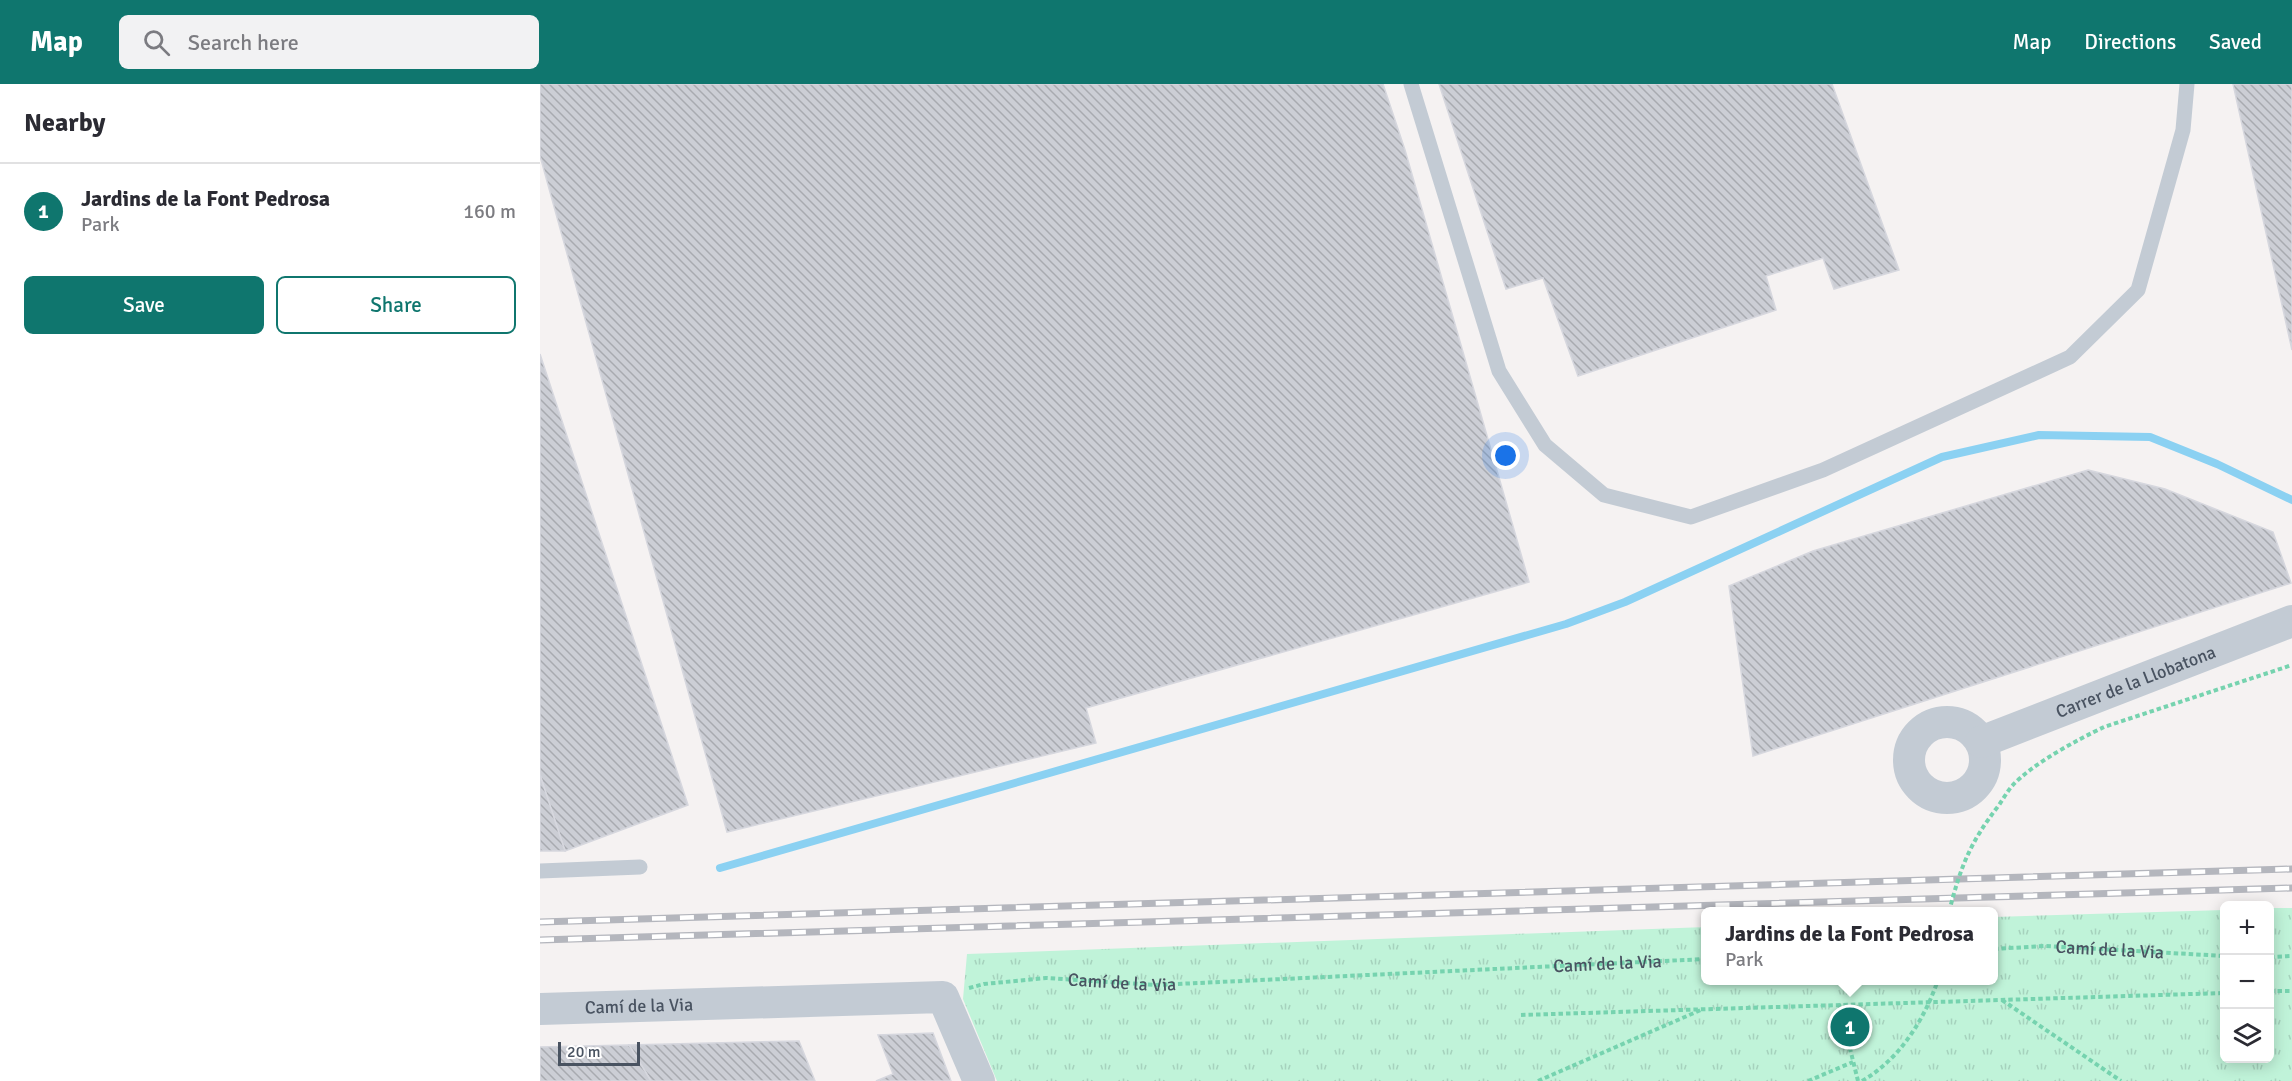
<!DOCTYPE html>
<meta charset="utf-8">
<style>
body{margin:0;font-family:Signika,sans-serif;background:#f2f2f3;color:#2b2b33}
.controls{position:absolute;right:18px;bottom:18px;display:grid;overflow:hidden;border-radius:9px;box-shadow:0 3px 15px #0003}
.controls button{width:54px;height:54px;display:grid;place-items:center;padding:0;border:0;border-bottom:2px solid #e1e1e2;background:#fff;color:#2b2b33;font:30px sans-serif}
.scale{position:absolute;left:18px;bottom:15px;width:82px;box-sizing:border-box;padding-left:6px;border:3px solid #495361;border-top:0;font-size:16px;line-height:21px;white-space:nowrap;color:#495361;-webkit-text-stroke:4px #fff;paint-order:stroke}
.you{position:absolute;left:966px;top:372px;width:21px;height:21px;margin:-15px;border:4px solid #fff;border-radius:50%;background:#1a73e8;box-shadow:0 0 0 9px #1a73e833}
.badge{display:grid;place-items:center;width:39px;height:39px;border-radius:50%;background:#0f766e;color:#fff;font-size:20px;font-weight:700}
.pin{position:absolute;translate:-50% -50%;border:3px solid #fff;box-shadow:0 2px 6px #0006}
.popup{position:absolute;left:1161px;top:823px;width:297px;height:78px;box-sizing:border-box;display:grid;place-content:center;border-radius:9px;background:#fff;filter:drop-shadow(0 2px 4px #0005);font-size:20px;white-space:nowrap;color:#7c7c81}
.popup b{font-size:22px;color:#2b2b33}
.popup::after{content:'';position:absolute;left:50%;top:100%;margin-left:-12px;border:12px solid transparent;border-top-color:#fff}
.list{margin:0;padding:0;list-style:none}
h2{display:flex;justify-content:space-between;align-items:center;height:78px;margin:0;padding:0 24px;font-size:26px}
h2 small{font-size:20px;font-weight:400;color:#7c7c81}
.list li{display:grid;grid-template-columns:39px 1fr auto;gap:18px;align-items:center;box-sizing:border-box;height:96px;padding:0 24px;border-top:2px solid #e1e1e2}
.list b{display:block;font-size:22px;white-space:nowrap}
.list p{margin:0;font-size:20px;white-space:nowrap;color:#7c7c81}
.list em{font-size:20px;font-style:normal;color:#7c7c81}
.actions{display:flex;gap:12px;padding:18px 24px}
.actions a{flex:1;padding:14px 0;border:2px solid #0f766e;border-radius:9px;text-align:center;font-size:21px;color:#0f766e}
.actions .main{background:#0f766e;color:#fff}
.icon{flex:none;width:33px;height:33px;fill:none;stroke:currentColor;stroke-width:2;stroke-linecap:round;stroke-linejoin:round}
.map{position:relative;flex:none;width:1752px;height:997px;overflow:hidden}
header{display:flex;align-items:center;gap:36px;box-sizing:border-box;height:84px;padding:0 30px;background:#0f766e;color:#fff}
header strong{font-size:28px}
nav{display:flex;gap:33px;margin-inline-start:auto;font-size:21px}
.search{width:420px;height:54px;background:#f2f2f3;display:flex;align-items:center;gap:15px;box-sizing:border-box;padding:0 21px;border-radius:9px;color:#7c7c81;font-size:22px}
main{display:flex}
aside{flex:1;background:#fff}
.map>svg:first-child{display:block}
</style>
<header>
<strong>Map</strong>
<div class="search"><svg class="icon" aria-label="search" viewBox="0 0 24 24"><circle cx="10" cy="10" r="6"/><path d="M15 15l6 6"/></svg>Search here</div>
<nav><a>Map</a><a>Directions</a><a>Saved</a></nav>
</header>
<main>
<aside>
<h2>Nearby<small></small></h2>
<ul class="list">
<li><span class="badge">1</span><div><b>Jardins de la Font Pedrosa</b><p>Park</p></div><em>160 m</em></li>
</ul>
<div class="actions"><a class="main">Save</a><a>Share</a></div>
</aside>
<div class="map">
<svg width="1752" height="997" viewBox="0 0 1752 997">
<defs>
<pattern id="grass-tufts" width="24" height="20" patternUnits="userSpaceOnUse" patternTransform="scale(1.5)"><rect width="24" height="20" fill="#c0f3d9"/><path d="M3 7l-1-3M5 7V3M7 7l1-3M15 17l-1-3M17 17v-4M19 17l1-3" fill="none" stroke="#a6d2bd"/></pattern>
<pattern id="building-back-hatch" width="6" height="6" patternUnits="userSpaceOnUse" patternTransform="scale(1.5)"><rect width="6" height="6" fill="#ccced5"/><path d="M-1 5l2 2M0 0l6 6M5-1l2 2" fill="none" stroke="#a8aab0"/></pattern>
</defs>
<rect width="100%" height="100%" fill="#f5f2f2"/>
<path fill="url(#grass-tufts)" d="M 1730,824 L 1752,824 L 1752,997 L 457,997 L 423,915 L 427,870 L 1166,843 L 1166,896 L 1454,896 L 1454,833 L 1684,826 L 1684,974 L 1730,974 Z"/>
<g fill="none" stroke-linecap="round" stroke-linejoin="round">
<path stroke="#8bd1f2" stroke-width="8" d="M 180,784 L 1026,540 L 1085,518 L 1402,373 L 1499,351 L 1610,353 L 1677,380 L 1752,416"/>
</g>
<g fill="url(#building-back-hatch)" stroke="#d6d7de" stroke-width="1.5">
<path d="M 0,0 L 843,0 L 865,66 L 989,498 L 546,624 L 556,659 L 187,748 L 0,72 Z"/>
<path d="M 899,0 L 1292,0 L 1359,186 L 1294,205 L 1283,174 L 1226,192 L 1236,226 L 1038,292 L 1003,194 L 966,205 Z"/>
<path d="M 1693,0 L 1752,0 L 1752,266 Z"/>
<path d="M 0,270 L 148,721 L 25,767 L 0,691 Z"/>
<path d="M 1548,386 L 1625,405 L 1733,448 L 1751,499 L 1213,672 L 1189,502 L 1273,467 Z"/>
<path d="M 0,691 L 25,767 L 0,767 Z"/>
<path d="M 393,949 L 411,997 L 336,997 L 353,990 L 338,951 Z"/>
<path d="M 259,957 L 275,997 L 111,997 L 89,961 Z"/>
<path d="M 89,961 L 111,997 L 0,997 L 0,963 Z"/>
</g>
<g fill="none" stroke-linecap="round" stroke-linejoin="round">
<g stroke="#76d3af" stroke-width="4" stroke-dasharray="4.5 3" stroke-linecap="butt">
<path id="s1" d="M 1454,865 L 1505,862 L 1684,872"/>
<path d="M 1730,873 L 1752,872"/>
<path id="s2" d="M 429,904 L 444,900 L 506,894 L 616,901 L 1166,875"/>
<path d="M 1730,907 L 1752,907"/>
<path d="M 1462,916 L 1581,997"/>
<path d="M 1299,920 L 1318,997"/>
<path d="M 981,931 L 1684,909"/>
<path d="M 998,997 L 1163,925"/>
<path d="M 1268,997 L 1313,978"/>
</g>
<g stroke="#c3cbd4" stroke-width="15">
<path d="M 871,0 L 959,287 L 1005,361 L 1064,411 L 1151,433 L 1283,386 L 1530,273 L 1598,206 L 1643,46 L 1647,0"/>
<path d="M 0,787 L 100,783"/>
</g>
<g stroke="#c3cbd4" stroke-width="32">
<circle cx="1407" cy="676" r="38"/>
<path id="s3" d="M 1441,658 L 1752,537"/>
<path id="s4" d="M 0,925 L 403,913 L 439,997"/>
</g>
<defs>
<g id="rail">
<path d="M 0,838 L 1752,785"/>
<path d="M 0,856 L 1752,804"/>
</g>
</defs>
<use href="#rail" stroke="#b4b6bd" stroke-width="7"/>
<use href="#rail" stroke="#fff" stroke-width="4.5" stroke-dasharray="14" stroke-linecap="butt"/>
<g stroke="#76d3af" stroke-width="4" stroke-dasharray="4.5 3" stroke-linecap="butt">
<path d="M 1409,828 C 1421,781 1430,759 1459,721 C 1463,715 1467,708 1472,702 C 1492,680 1537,656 1564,643 L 1752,581"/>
<path d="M 1322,997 C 1360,975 1384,936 1398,896"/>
</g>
</g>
<g text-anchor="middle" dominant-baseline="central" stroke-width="5" stroke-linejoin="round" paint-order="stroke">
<g font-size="18" fill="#495361" stroke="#fff">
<text stroke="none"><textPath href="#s3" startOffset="166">Carrer de la Llobatona</textPath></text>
<text stroke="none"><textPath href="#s1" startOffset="116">Camí de la Via</textPath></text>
<text stroke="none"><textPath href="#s2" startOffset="640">Camí de la Via</textPath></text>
<text stroke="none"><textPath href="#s2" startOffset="154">Camí de la Via</textPath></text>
<text stroke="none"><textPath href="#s4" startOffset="99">Camí de la Via</textPath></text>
</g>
</g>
</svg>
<div class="controls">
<button>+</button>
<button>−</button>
<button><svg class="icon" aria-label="layers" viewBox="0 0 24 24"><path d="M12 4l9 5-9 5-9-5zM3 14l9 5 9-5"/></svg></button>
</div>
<div class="scale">20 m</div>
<div class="you"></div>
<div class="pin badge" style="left:1310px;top:943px">1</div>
<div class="popup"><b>Jardins de la Font Pedrosa</b>Park</div>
</div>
</main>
